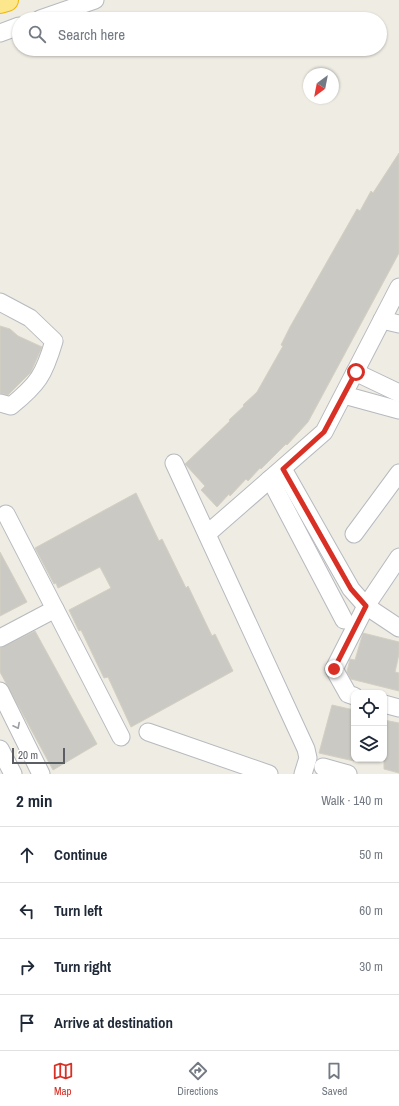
<!DOCTYPE html>
<meta charset="utf-8">
<style>
body{margin:0;font-family:"Archivo Narrow",sans-serif;background:#f2f2f3;color:#1f2937}
.controls{position:absolute;right:12px;bottom:12px;display:grid;overflow:hidden;border-radius:8px;box-shadow:0 1px 3px #0004}
.controls button{width:36px;height:36px;display:grid;place-items:center;padding:0;border:0;border-bottom:1px solid #e0e1e3;background:#fff;color:#1f2937;font:20px sans-serif}
.compass{position:absolute;left:303px;top:68px;width:36px;height:36px;border-radius:50%;background:#fff;box-shadow:0 1px 3px #0004;rotate:212deg}
.scale{position:absolute;left:12px;bottom:10px;width:53px;box-sizing:border-box;padding-left:4px;border:2px solid #5b5f64;border-top:0;font-size:11px;line-height:14px;white-space:nowrap;color:#5b5f64;-webkit-text-stroke:3px #fff;paint-order:stroke}
.stop{position:absolute;width:12px;height:12px;margin:-9px;border:3px solid #d93025;border-radius:50%;background:#fff}
.stop.end{background:#d93025;border-color:#fff;box-shadow:0 1px 4px #0008}
.list{margin:0;padding:0;list-style:none}
h2{display:flex;justify-content:space-between;align-items:center;height:52px;margin:0;padding:0 16px;font-size:17px}
h2 small{font-size:13px;font-weight:400;color:#747a83}
.list li{display:grid;grid-template-columns:26px 1fr auto;gap:12px;align-items:center;box-sizing:border-box;height:56px;padding:0 16px;border-top:1px solid #e0e1e3}
.list b{display:block;font-size:15px;white-space:nowrap}
.list em{font-size:13px;font-style:normal;color:#747a83}
.icon{flex:none;width:22px;height:22px;fill:none;stroke:currentColor;stroke-width:2;stroke-linecap:round;stroke-linejoin:round}
.map{position:relative;flex:none;width:399px;height:774px;overflow:hidden}
.search{position:absolute;background:#fff;box-shadow:0 1px 3px #0004;left:12px;right:12px;top:12px;height:44px;display:flex;align-items:center;gap:10px;box-sizing:border-box;padding:0 14px;border-radius:22px;color:#747a83;font-size:15px}
.sheet{height:276px;background:#fff}
nav{display:flex;justify-content:space-around;align-items:center;box-sizing:border-box;height:56px;border-top:1px solid #e0e1e3;background:#fff;font-size:11px;color:#747a83}
nav a{display:grid;justify-items:center;gap:2px}
nav .on{color:#d93025}
.map>svg:first-child{display:block}
</style>
<div class="map">
<svg width="399" height="774" viewBox="0 0 399 774">
<rect width="100%" height="100%" fill="#eeece3"/>
<g fill="#cbc9c3" stroke="#d3cfc2">
<path d="M 399,153 L 399,253 L 308,422 L 287,445 L 286,444 L 261,469 L 260,468 L 248,481 L 246,479 L 230,496 L 229,494 L 217,507 L 201,490 L 205,486 L 185,464 L 230,421 L 229,420 L 244,406 L 243,405 L 257,392 L 283,346 L 281,345 L 290,327 L 357,209 L 360,211 L 371,191 L 373,193 Z"/>
<path d="M 0,326 L 10,329 L 18,336 L 42,347 L 31,372 L 8,395 L 0,393 Z"/>
<path d="M 136,493 L 159,541 L 162,539 L 186,588 L 188,586 L 212,636 L 215,634 L 233,671 L 131,727 L 108,677 L 104,678 L 81,630 L 79,631 L 69,610 L 111,588 L 100,567 L 58,588 L 56,583 L 54,584 L 35,548 Z"/>
<path d="M 0,552 L 27,602 L 0,616 Z"/>
<path d="M 35,631 L 97,744 L 53,770 L 0,672 L 0,648 Z"/>
<path d="M 363,633 L 399,642 L 399,654 L 395,672 L 399,673 L 399,691 L 351,679 L 347,672 L 350,659 L 355,660 Z"/>
<path d="M 332,705 L 354,710 L 354,761 L 319,753 Z"/>
<path d="M 384,720 L 399,723 L 399,773 L 384,769 Z"/>
</g>
<g fill="none" stroke-linecap="round" stroke-linejoin="round">
<defs>
<g id="minor">
<path d="M 40,19 L 95,0"/>
<path d="M 0,33 L 19,26"/>
<path d="M 0,302 L 30,318 L 54,341 C 44,375 38,384 11,406 L 0,403"/>
<path d="M 382,320 L 399,324"/>
<path d="M 355,372 L 399,393"/>
<path d="M 344,395 L 399,410"/>
<path d="M 174,463 L 306,749 L 308,758 L 303,774"/>
<path d="M 283,469 L 351,589 L 366,606 L 399,628"/>
<path d="M 270,479 L 344,620"/>
<path d="M 6,514 L 121,737"/>
<path d="M 207,534 L 324,432 L 399,287"/>
<path d="M 354,534 L 399,473"/>
<path d="M 0,638 L 55,609"/>
<path d="M 0,691 L 41,774"/>
<path d="M 354,696 L 348,694 L 334,669 L 366,606 L 399,557"/>
<path d="M 384,704 L 399,708"/>
<path d="M 148,732 L 269,774"/>
<path d="M 0,749 L 13,774"/>
<path d="M 323,767 L 348,774"/>
</g>
<path id="highway" d="M 0,2 L 7,0"/>
</defs>
<use href="#minor" stroke="#b6b9be" stroke-width="19"/>
<use href="#highway" stroke="#f0b601" stroke-width="24"/>
<use href="#minor" stroke="#fff" stroke-width="17"/>
<use href="#highway" stroke="#fce78c" stroke-width="22"/>
</g>
<defs><path id="oneway-chevron" d="M-2-3.5L2.5 0L-2 3.5" fill="none" stroke-width="1.6" stroke-linecap="round" stroke-linejoin="round"/></defs>
<use stroke="#9d9fa2" href="#oneway-chevron" transform="translate(17 726) rotate(63)"/>
<g fill="none" stroke-linecap="round" stroke-linejoin="round">
<path stroke="#d93025" stroke-width="5" d="M 334,669 L 366,606 L 351,589 L 283,469 L 324,432 L 356,372"/>
</g>
</svg>
<div class="controls">
<button><svg class="icon" aria-label="locate" viewBox="0 0 24 24"><circle cx="12" cy="12" r="6"/><path d="M12 2v4M12 18v4M2 12h4M18 12h4"/></svg></button>
<button><svg class="icon" aria-label="layers" viewBox="0 0 24 24"><path d="M12 4l9 5-9 5-9-5zM3 14l9 5 9-5"/></svg></button>
</div>
<svg class="compass" viewBox="-18 -18 36 36"><path d="M0-13l5 13h-10z" fill="#e53935"/><path d="M0 13l5-13h-10z" fill="#747a83"/></svg>
<div class="scale">20 m</div>
<div class="stop" style="left:356px;top:372px"></div>
<div class="stop end" style="left:334px;top:669px"></div>
<div class="search"><svg class="icon" aria-label="search" viewBox="0 0 24 24"><circle cx="10" cy="10" r="6"/><path d="M15 15l6 6"/></svg>Search here</div>
</div>
<section class="sheet">
<h2>2 min<small>Walk · 140 m</small></h2>
<ul class="list">
<li><svg class="icon" aria-label="ahead" viewBox="0 0 24 24"><path d="M12 20V5M6 11l6-6 6 6"/></svg><div><b>Continue</b></div><em>50 m</em></li>
<li><svg class="icon" aria-label="left" viewBox="0 0 24 24"><path d="M17 20v-9H6M10 6l-5 5 5 5"/></svg><div><b>Turn left</b></div><em>60 m</em></li>
<li><svg class="icon" aria-label="right" viewBox="0 0 24 24"><path d="M7 20v-9h11M14 6l5 5-5 5"/></svg><div><b>Turn right</b></div><em>30 m</em></li>
<li><svg class="icon" aria-label="arrive" viewBox="0 0 24 24"><path d="M6 21V4h12l-3 4 3 4H6"/></svg><div><b>Arrive at destination</b></div></li>
</ul>
</section>
<nav>
<a class="on"><svg class="icon" aria-label="map" viewBox="0 0 24 24"><path d="M3 6l6-2 6 2 6-2v14l-6 2-6-2-6 2zM9 4v14M15 6v14"/></svg>Map</a>
<a><svg class="icon" aria-label="directions" viewBox="0 0 24 24"><path d="M12 3l9 9-9 9-9-9zM9 14v-3h6M13 9l2 2-2 2"/></svg>Directions</a>
<a><svg class="icon" aria-label="saved" viewBox="0 0 24 24"><path d="M7 4h10v16l-5-4-5 4z"/></svg>Saved</a>
</nav>
